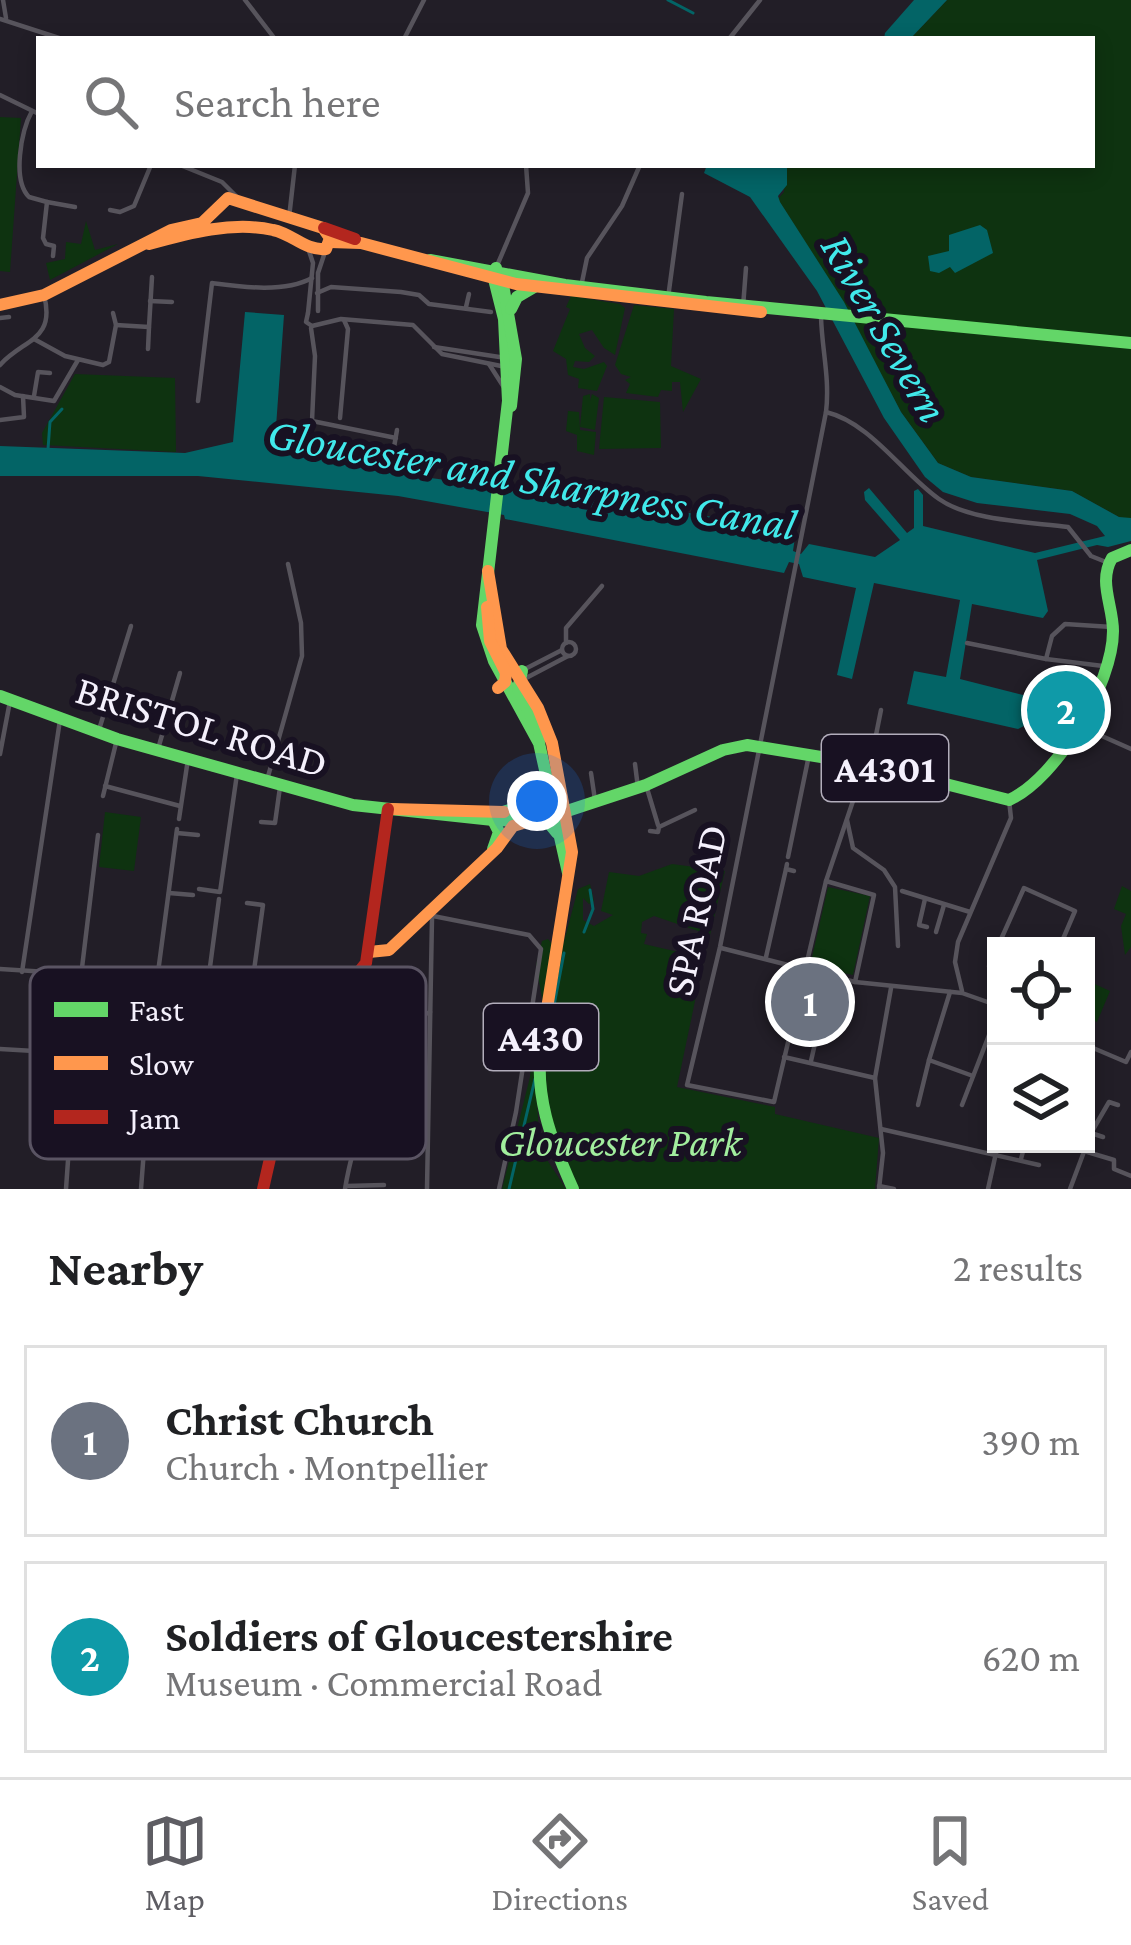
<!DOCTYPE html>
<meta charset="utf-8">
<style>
body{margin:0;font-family:"Crimson Pro",serif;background:#f6f6f6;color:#202124}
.controls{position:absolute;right:36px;bottom:36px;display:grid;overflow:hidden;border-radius:0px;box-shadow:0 6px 18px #0003}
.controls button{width:108px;height:108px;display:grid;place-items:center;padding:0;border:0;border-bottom:3px solid #e0e0e0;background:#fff;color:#202124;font:60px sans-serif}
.you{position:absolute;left:537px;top:801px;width:42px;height:42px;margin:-30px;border:9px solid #fff;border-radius:50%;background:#1a73e8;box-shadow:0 0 0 18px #1a73e833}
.badge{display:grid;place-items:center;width:78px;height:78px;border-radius:50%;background:#5e5d63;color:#fff;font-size:39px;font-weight:700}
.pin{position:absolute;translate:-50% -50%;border:6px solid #fff;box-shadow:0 3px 12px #0006}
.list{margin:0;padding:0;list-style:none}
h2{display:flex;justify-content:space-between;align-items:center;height:156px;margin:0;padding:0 48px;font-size:51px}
h2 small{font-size:39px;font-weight:400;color:#757577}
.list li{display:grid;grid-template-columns:78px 1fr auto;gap:36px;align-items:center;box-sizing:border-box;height:192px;margin:0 24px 24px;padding:0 24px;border:3px solid #e0e0e0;border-radius:0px}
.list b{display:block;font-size:45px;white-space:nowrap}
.list p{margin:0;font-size:39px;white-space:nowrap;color:#757577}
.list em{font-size:39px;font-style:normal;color:#757577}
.icon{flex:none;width:66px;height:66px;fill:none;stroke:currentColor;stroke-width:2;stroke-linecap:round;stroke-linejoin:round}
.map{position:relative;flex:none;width:1131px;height:1189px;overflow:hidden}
.search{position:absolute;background:#fff;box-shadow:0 6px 18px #0003;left:36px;right:36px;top:36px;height:132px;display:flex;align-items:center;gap:30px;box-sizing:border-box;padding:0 42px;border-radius:0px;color:#757577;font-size:45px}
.sheet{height:588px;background:#fff}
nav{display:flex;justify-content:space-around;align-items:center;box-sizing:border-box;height:168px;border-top:3px solid #e0e0e0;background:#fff;font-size:33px;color:#757577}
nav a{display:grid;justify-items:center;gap:6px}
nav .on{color:#5e5d63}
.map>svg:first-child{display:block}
</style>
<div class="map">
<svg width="1131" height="1189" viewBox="0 0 1131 1189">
<rect width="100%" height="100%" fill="#221e27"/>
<g fill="#0e3310">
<path d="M 947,0 L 1131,0 L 1131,519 L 1119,517 L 1072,491 L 971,477 L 938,463 L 901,412 L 846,308 L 778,199 L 784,192 L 787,165 L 1092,165 L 1092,39 L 910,39 Z"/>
<path d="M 0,117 L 21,118 L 10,272 L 0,271 Z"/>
<path d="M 86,221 L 95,250 L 118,244 L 50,280 L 46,263 L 65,259 L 66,242 L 81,244 Z"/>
<path d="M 571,296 L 620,304 L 625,308 L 615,355 L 604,348 L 592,330 L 579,334 L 585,348 L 595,356 L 589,362 L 575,361 L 573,367 L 584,369 L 604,362 L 607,366 L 597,391 L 578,388 L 579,379 L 568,375 L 566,359 L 553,351 L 570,309 L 566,307 Z"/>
<path d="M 634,305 L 674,309 L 671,366 L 701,379 L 683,412 L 680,382 L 672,382 L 672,391 L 661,390 L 658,397 L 626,393 L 630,384 L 625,380 L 631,377 L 621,374 L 615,365 Z"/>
<path d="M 75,374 L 175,378 L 176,452 L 43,445 L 42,433 Z"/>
<path d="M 590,394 L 590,401 L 592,394 L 599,398 L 595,430 L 580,427 L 583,396 Z"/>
<path d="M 604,397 L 660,402 L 661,448 L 599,449 Z"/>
<path d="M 568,411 L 579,412 L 580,430 L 596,432 L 594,455 L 577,451 L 577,435 L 566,431 Z"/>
<path d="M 105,812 L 141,817 L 134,871 L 99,867 Z"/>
<path d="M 672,864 L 725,871 L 710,935 L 654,916 L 642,922 L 641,933 L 647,934 L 644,944 L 704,958 L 677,1087 L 775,1107 L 775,1114 L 879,1138 L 875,1189 L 577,1189 L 555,1144 L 540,1080 L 536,1089 L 540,1149 L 566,1189 L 502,1189 L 530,1077 L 534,1021 L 546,1019 L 536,965 L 542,941 L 548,939 L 553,945 L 555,975 L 578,889 L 590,884 L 594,901 L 589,904 L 583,898 L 583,920 L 594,926 L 613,915 L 601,911 L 609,872 L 639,876 Z"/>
<path d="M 1122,886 L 1131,891 L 1131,947 L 1125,955 L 1121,926 L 1126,914 L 1114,909 Z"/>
<path d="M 828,887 L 870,896 L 853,975 L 810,966 Z"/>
<path d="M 802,976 L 824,981 L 813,1042 L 790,1035 Z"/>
<path d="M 1086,980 L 1110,991 L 1097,1022 L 1086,1017 Z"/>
</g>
<g fill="#036466">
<path d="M 914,0 L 947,0 L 910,39 L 884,39 L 885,33 Z"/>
<path d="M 707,165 L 787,165 L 787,185 L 778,196 L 780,202 L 844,302 L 901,412 L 938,463 L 971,477 L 1072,491 L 1119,517 L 1131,518 L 1131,541 L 1108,547 L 1097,545 L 1037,560 L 1048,611 L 1043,618 L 972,604 L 960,679 L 1035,698 L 1024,726 L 1018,729 L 907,704 L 914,671 L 946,677 L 960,600 L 874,583 L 852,679 L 837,675 L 856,588 L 803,577 L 799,564 L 789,562 L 784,573 L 505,519 L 504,515 L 398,496 L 198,476 L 0,476 L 0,446 L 185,453 L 233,442 L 245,312 L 284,315 L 275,441 L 280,446 L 409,466 L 423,477 L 484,485 L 488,490 L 510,493 L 523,484 L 787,530 L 795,537 L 793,551 L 801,554 L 809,544 L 875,557 L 900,540 L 865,500 L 864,492 L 869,488 L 907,533 L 914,528 L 914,491 L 918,489 L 923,495 L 923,526 L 1035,553 L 1105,536 L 1097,526 L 1070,514 L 977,503 L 943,492 L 925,477 L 884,418 L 817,291 L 750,197 L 704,173 Z"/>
<path d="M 980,225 L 987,230 L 993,253 L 955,273 L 950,267 L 939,273 L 930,271 L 928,256 L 949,251 L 949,235 Z"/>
</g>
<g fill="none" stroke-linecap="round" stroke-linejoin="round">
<g stroke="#036466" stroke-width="3">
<path d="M 668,0 L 693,13"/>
<path d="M 48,449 L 50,422 L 62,409"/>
<path d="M 584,932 L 593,909 L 590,890"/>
<path d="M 548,1037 L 564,953"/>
<path d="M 509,1189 L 535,1079"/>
</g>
<g stroke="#57545c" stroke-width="4.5">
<path d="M 3,0 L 6,18"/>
<path d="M 245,0 L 275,39"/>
<path d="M 0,19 L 62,39"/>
<path d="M 404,39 L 424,0"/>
<path d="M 729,39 L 760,0"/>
<path d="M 0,95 L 39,114"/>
<path d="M 32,111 C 21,131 12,180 29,197 L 47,202 L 43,238 L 46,244 L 54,246 L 53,256"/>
<path d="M 180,165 L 222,182 L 241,201"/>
<path d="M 47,202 L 75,207"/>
<path d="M 110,210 L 120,212 L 134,206 L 151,165"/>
<path d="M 289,218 L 295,165"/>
<path d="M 308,248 L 313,263 L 308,313"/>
<path d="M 496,268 L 528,193 L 526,165"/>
<path d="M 581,287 L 587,258 L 622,206 L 640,165"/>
<path d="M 317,293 L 331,287 L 401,292 L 419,295 L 429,304 L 491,312"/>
<path d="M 668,298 L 682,194"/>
<path d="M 150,301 L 172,302"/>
<path d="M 466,307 L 469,294"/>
<path d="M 743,307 L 746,268"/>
<path d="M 318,311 L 318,273 L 326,249"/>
<path d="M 308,313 L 306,322 L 312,326 L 341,319 L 413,325 L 442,354 L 506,367"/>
<path d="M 821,317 C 822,350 830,379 826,412 L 720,947 L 687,1085 L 774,1102 L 826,881 L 874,895 L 855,982"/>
<path d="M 0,318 L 9,317"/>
<path d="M 116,325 L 149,327 L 152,277"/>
<path d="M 311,328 L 315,356 L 312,421 L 396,438"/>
<path d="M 34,339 L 65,356 L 103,365 L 109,362 L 116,325 L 113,313"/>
<path d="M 434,347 L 506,358"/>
<path d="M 148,349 L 149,327"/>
<path d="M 489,364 L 505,389"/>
<path d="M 0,365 C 23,339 56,341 44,295"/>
<path d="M 0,387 L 15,395 L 54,401 L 78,360"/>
<path d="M 34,396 L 38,372 L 50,373"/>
<path d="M 198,401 L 212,283 C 242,287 285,293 312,278"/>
<path d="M 826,412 C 871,423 902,473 939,499 C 970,521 1031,522 1068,527 L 1091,556 L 1106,562"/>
<path d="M 340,418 L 348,329 L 344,320"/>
<path d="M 0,420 L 24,417 L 23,396"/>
<path d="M 393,453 L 397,430"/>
<circle cx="569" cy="649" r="7"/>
<path d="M 566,643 L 566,628 L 602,586"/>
<path d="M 967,643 L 1046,659 L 1103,666"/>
<path d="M 1046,659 L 1052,636 L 1065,624 L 1112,627"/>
<path d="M 525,669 L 562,650"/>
<path d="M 509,687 L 568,656"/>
<path d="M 1077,725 L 1131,749"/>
<path d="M 98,733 L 131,626"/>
<path d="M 158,749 L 180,673"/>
<path d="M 0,754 L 10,701"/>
<path d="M 635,764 L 638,788"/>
<path d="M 870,765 L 881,710"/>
<path d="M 591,773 L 595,800"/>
<path d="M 267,780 L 302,656 L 301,623 L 288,564"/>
<path d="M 646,785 L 658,825"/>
<path d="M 105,786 L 180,806"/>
<path d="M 103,796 L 117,739"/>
<path d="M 179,819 L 188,759"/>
<path d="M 847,820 L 853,848 L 884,870 L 895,887 L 898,946"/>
<path d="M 261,822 L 275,823 L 280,787"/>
<path d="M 650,831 L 658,832 L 659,827 L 695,810"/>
<path d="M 177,833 L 198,835"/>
<path d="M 788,857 L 809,755"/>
<path d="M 787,864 L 786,869 L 794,871"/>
<path d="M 826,881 L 853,801"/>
<path d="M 199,889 L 220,892 L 237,774"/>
<path d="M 902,891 L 970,912"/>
<path d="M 169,893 L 193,895"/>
<path d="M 925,899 L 919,925 L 927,927"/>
<path d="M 247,903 L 263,905 L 252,985"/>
<path d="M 428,915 L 529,935 L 541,949 L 516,1112 L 499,1189"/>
<path d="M 936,932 L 944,905"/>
<path d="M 998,946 L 1024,888 L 1075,911 L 1060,946"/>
<path d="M 721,948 L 855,982 L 962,993 L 996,1005"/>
<path d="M 766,957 L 786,869"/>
<path d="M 989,966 L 996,951"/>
<path d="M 0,969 L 252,985 L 308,991 L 335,1002"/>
<path d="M 22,972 L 60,720"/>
<path d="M 208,982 L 219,899"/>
<path d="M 962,991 L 955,962 L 958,942 L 1011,818 L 1009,800"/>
<path d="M 1086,1045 L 1126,1062 L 1131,1052"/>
<path d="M 0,1049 L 154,1058 L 295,1076"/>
<path d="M 784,1057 L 875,1078"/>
<path d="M 929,1060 L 950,992"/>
<path d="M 811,1061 L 819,1026"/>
<path d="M 918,1105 L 929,1060 L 973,1076"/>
<path d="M 962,1105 L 996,1017"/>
<path d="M 70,1129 L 270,1155"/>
<path d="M 881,1129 L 1039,1165"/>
<path d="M 1091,1133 L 1109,1102 L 1118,1105"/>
<path d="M 1084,1151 L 1114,1160 L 1114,1169 L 1131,1176"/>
<path d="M 1021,1159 L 1025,1144"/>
<path d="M 346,1186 L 384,1185"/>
<path d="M 879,1186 L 894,1189"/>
<path d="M 66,1189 L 81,976 L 98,835"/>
<path d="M 141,1189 L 157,980 L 177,829"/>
<path d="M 345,1189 C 352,1144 385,1031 430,1012"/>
<path d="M 427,1189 L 432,918"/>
<path d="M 879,1189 L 883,1153 L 875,1078 L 891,988"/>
<path d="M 988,1189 L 996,1153"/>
<path d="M 1070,1189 L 1091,1133 L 1103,1137"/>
</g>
<g stroke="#63d668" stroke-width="12">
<path d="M 430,260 L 565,285 L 706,302 L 1131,343"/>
<path d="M 496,268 L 494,279 L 504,319 L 508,401 L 482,625 L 494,661 L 539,743 L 568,873"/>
<path d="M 502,279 L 516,359 L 511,406"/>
<path d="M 511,309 L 517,297 L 534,287"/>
<path d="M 522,671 L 518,689 L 541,737"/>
<path d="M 0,696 L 117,739 L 353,805 L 493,820 L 527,821 L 555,815"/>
<path d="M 503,812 L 538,801 L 547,782"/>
<path d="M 502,813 L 559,809"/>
<path d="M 555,815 L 646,785 L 723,750 L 747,745 L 870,765 L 1009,800 C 1057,778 1113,684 1113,631 C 1113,605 1098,582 1112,558 L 1131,550"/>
<path d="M 493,820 L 499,832 L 493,849"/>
<path d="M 536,820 L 548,822 L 557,833"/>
<path d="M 542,1040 C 533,1094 551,1140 573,1189"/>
</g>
<g stroke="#ff974d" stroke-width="12">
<path d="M 330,242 L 361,243 L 516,284 L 761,312"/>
<path d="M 0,305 L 44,295 L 171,230 L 202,223 L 228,198 L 323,228 L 330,238 L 326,249 C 305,251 293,234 273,230 C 233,221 188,233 149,244"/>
<path d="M 488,571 L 501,649 L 538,708 L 552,743 L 572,852 L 542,1040"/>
<path d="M 487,607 L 490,641 L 506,673 L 505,682 L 498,688"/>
<path d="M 391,809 L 504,812"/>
<path d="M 369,952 L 389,950 L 497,848 L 513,826 L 523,823"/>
</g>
<g stroke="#b3261e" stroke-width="12">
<path d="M 324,228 L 355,239"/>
<path d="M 263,1189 L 279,1119 L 303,1056 L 323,1017 L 366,963 L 388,809"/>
</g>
</g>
<g text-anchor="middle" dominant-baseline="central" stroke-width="12" stroke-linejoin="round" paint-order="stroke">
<g fill="#181122" stroke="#b2adbb" stroke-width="3">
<rect x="822" y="735" width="126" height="66" rx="9"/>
<rect x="484" y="1004" width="114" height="66" rx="9"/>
</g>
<g font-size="39" font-weight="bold" fill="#f4f0fc">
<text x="885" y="768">A4301</text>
<text x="541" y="1037">A430</text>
</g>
<g font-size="42" fill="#f4f0fc" stroke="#181122">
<text transform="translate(202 726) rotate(17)">BRISTOL ROAD</text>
<text transform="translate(695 910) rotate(-78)">SPA ROAD</text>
</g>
<g font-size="42" font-style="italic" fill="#a2ee9e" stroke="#181122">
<text x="620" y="1141">Gloucester Park</text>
</g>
<g font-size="45" font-style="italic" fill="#41e9eb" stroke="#181122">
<text transform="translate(885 328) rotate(60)">River Severn</text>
<text transform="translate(532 479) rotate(10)">Gloucester and Sharpness Canal</text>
</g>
</g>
<rect x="30" y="967" width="396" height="192" rx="18" fill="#181122" stroke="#5a5463" stroke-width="3"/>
<rect x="54" y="1002" width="54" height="15" fill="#63d668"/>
<rect x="54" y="1056" width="54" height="14" fill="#ff974d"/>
<rect x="54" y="1110" width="54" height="14" fill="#b3261e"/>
<g font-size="33" fill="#f4f0fc">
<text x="129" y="1021">Fast</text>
<text x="129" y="1075">Slow</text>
<text x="129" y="1129">Jam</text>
</g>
</svg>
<div class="controls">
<button><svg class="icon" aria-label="locate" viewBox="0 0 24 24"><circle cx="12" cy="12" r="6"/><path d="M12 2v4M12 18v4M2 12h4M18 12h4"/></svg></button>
<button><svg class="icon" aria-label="layers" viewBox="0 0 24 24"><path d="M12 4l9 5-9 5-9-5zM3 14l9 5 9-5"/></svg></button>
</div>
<div class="you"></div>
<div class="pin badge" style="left:810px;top:1002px;background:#6b7280">1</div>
<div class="pin badge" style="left:1066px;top:710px;background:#0f9aa8">2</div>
<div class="search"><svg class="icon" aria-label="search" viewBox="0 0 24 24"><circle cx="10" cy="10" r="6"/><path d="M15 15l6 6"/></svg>Search here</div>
</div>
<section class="sheet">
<h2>Nearby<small>2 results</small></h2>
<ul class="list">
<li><span class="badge" style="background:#6b7280">1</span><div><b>Christ Church</b><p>Church · Montpellier</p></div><em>390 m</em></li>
<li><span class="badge" style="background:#0f9aa8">2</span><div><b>Soldiers of Gloucestershire</b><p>Museum · Commercial Road</p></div><em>620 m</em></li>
</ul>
</section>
<nav>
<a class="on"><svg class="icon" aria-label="map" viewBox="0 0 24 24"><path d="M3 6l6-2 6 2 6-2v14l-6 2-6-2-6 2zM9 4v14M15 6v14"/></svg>Map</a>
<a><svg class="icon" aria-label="directions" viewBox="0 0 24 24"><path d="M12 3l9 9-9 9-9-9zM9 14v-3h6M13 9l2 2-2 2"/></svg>Directions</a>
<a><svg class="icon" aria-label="saved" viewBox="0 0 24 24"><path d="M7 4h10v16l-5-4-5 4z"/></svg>Saved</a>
</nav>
